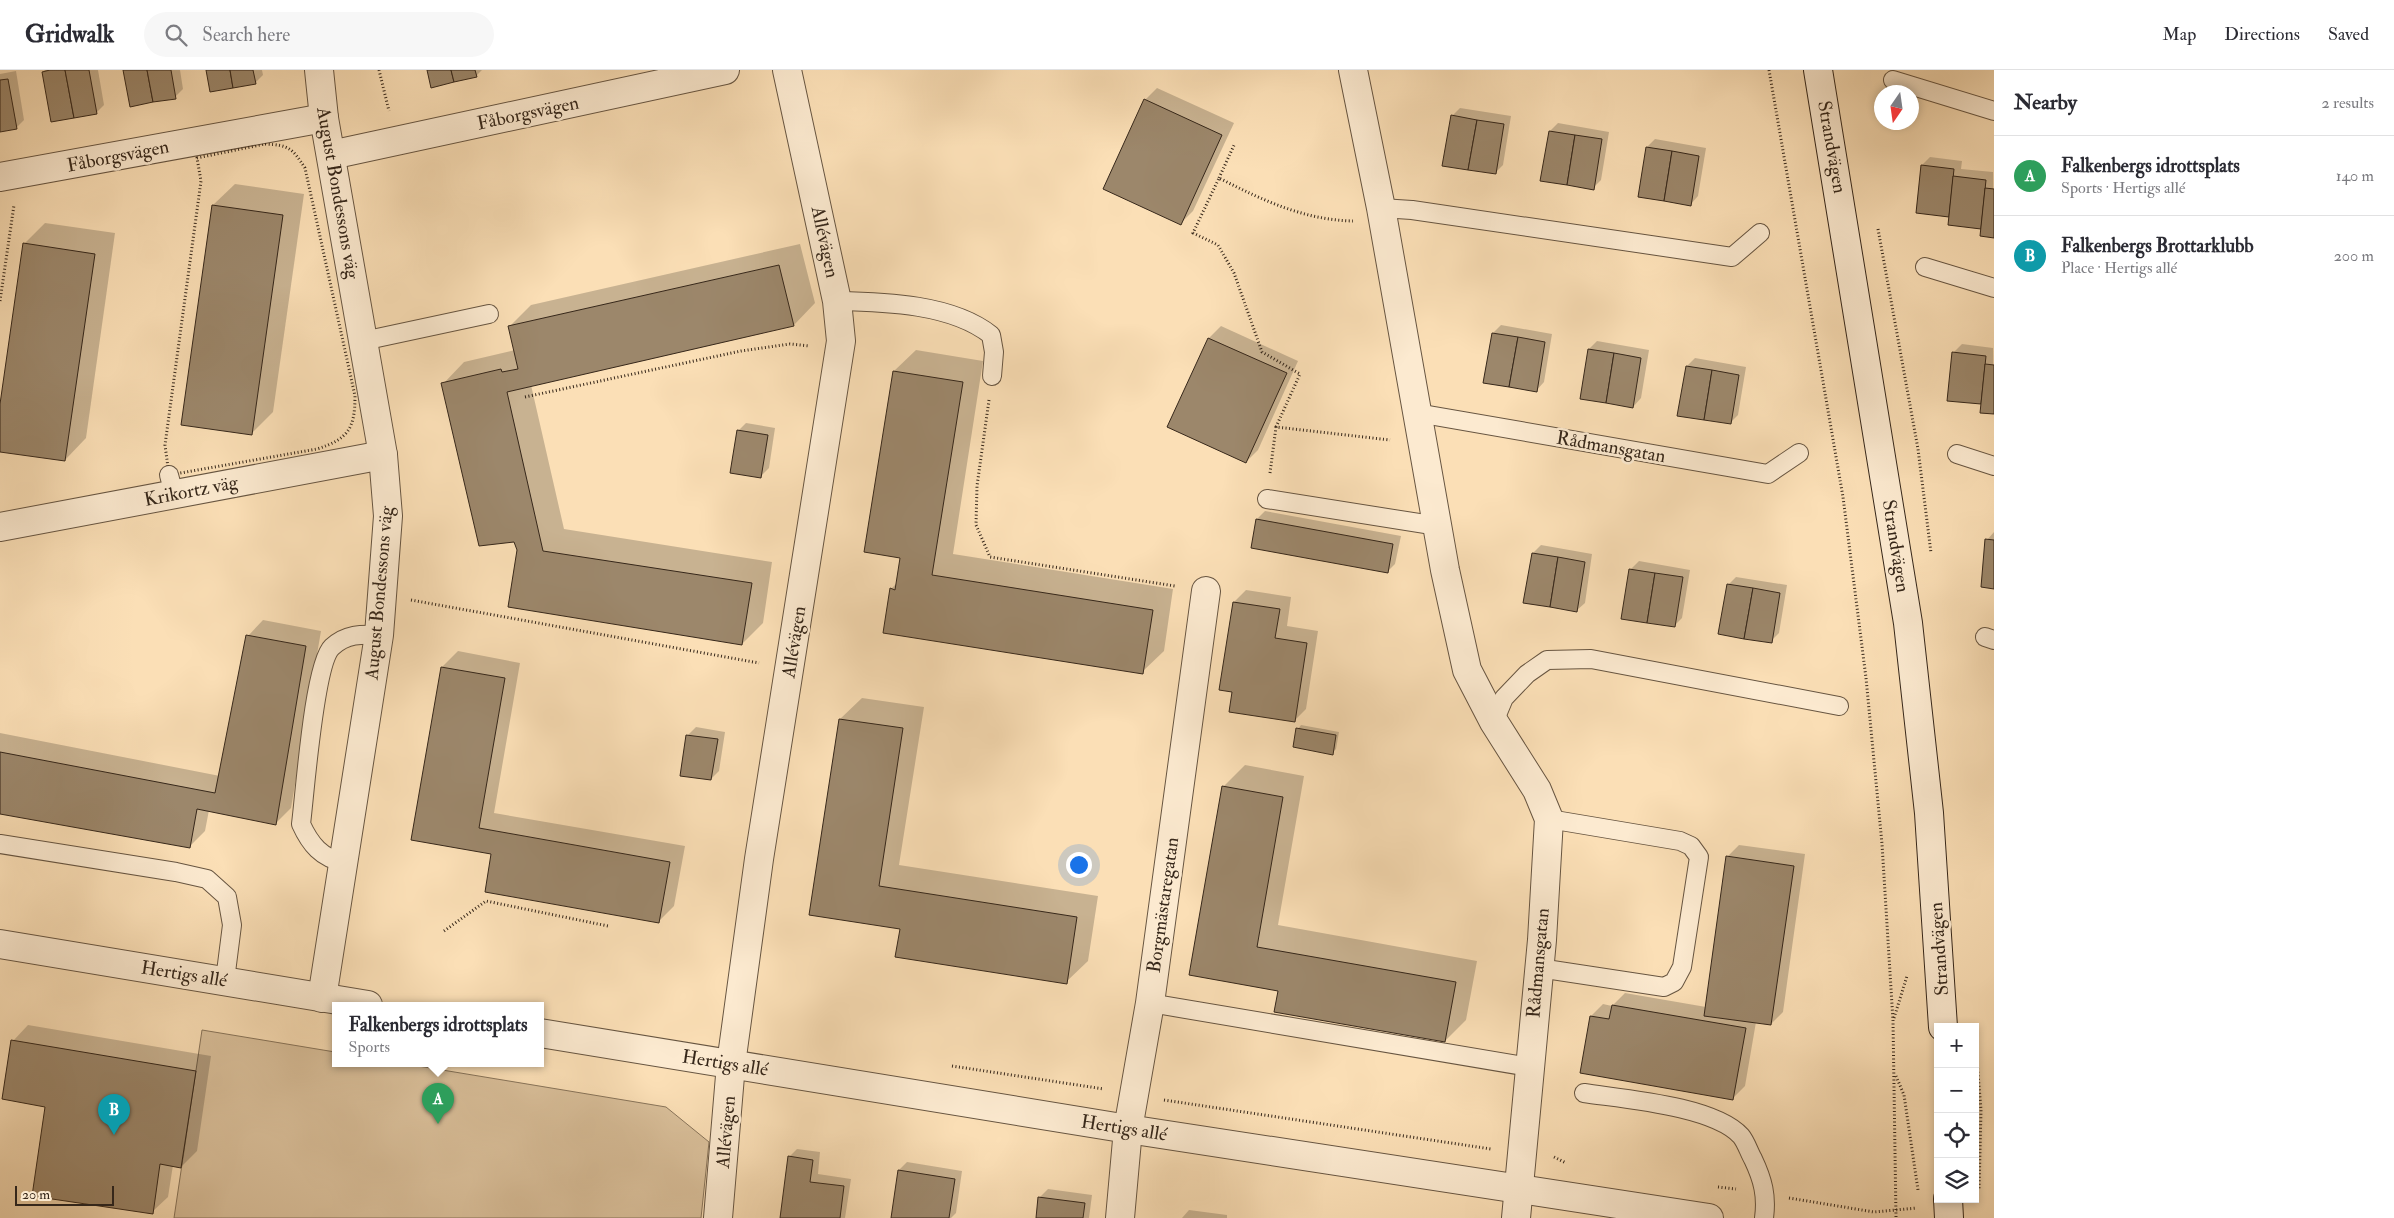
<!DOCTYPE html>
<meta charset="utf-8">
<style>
body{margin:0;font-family:"IM FELL Double Pica",serif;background:#f7f7f7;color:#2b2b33}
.controls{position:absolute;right:15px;bottom:15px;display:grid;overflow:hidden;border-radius:0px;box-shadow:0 2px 8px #0003}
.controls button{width:45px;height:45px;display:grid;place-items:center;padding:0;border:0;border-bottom:1px solid #e1e1e2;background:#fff;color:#2b2b33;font:25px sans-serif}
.compass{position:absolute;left:1874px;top:15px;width:45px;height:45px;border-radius:50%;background:#fff;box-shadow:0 2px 8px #0003;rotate:193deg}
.scale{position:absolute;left:15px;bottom:12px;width:99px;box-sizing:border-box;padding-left:5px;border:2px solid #36271a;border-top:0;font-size:14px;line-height:18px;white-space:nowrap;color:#36271a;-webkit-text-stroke:4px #fcead0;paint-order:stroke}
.you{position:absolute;left:1078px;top:794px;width:18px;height:18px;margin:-12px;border:4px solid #fff;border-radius:50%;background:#1a73e8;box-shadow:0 0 0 8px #1a73e833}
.badge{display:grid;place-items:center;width:32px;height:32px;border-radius:50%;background:#8f2418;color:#fff;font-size:16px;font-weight:700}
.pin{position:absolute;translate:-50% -41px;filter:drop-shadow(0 1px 2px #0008)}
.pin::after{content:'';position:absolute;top:26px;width:18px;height:15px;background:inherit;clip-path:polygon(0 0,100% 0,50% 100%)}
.popup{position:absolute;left:332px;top:932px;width:212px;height:65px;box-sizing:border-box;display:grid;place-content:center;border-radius:0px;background:#fff;filter:drop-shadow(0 1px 4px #0005);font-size:16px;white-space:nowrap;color:#7c7c81}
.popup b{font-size:19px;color:#2b2b33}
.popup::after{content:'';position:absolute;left:50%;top:100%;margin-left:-10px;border:10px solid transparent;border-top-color:#fff}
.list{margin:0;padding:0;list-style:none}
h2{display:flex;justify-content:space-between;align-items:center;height:65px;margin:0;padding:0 20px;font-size:21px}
h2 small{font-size:16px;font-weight:400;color:#7c7c81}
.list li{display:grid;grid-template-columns:32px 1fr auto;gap:15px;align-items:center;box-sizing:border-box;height:80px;padding:0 20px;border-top:1px solid #e1e1e2}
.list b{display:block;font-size:19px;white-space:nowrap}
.list p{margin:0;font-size:16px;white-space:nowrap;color:#7c7c81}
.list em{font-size:16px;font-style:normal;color:#7c7c81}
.icon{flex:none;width:28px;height:28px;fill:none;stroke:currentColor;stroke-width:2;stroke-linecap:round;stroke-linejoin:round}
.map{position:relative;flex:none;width:1994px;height:1148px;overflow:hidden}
header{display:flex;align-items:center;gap:30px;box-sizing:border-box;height:70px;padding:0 25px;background:#fff;border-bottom:1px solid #e1e1e2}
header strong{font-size:24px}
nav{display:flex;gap:28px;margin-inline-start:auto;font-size:18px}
.search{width:350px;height:45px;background:#f7f7f7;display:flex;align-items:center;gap:12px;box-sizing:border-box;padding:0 18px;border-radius:28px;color:#7c7c81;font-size:19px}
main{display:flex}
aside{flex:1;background:#fff}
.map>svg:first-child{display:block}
</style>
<header>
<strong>Gridwalk</strong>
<div class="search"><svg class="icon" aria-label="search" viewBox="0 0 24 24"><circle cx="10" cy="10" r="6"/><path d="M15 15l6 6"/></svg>Search here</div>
<nav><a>Map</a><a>Directions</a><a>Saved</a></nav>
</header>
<main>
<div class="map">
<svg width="1994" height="1148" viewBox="0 0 1994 1148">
<rect width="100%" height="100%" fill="#fbdfb6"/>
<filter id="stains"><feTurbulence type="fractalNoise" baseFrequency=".004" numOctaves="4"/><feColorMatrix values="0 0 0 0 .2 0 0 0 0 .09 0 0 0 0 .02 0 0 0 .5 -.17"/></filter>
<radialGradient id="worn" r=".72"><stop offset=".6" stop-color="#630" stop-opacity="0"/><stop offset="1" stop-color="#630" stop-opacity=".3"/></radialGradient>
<path fill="#dac09b" stroke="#88745a" d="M 202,960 L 335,982 L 336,993 L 400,993 L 666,1037 L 709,1072 L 701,1148 L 174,1148 Z"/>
<g fill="#0003">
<path d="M 45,0 L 98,0 L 104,35 L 96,43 L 43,2 Z"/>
<path d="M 125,0 L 180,0 L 183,19 L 175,27 Z"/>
<path d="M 207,0 L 262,0 L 263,5 L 255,13 Z"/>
<path d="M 428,0 L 482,0 L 476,6 Z"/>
<path d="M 16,1 L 24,50 L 16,58 L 0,61 L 0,4 Z"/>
<path d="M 1157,18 L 1234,53 L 1193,141 L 1181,153 L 1145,30 Z"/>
<path d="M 1460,38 L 1511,46 L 1503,95 L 1495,103 L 1452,46 Z"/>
<path d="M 1558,53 L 1609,62 L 1601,110 L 1593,118 L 1550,61 Z"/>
<path d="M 1655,69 L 1706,78 L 1698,126 L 1690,135 L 1647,77 Z"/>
<path d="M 1930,87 L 1962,91 L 1961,99 L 1993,102 L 1994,166 L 1982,157 L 1950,146 L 1922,95 Z"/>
<path d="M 235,114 L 304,124 L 273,342 L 252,363 L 182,353 L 213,135 Z"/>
<path d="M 45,153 L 115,163 L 86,368 L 65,390 L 0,381 L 0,343 L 24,174 Z"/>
<path d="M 800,174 L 815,233 L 794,255 L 531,315 L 564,459 L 772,492 L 763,553 L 742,574 L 518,480 L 443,314 L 464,292 L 515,280 L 510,256 L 531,235 Z"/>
<path d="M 1501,255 L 1552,264 L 1544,312 L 1536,321 L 1493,263 Z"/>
<path d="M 1221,256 L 1298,291 L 1258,380 L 1246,392 L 1169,357 L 1209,268 Z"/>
<path d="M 1597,271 L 1649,280 L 1641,328 L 1633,337 L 1589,279 Z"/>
<path d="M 1962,274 L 1993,278 L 1994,343 L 1982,333 L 1954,282 Z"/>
<path d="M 916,280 L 983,291 L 953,484 L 1173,519 L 1164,581 L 1142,602 L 891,519 L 898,512 L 902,487 L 894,301 Z"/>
<path d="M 1695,288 L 1746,297 L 1738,345 L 1730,353 L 1687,296 Z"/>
<path d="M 746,353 L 775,358 L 769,398 L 761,406 L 738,361 Z"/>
<path d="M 1265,441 L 1401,466 L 1395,494 L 1387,502 L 1257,449 Z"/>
<path d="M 1994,462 L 1994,517 L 1987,470 Z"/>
<path d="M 1541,475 L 1592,484 L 1585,533 L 1576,541 L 1533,483 Z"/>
<path d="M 1639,491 L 1690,500 L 1682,548 L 1674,556 L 1622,548 L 1631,499 Z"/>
<path d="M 1736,507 L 1787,515 L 1779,563 L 1771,571 L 1728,515 Z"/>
<path d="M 1246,520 L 1291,527 L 1287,556 L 1318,561 L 1306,639 L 1294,651 L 1234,621 L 1234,532 Z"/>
<path d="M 263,550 L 321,561 L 291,738 L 275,754 L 209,740 L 205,761 L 190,776 L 0,743 L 0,663 L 220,706 L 248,566 Z"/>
<path d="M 458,581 L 520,593 L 494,743 L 685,776 L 674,836 L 659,851 L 493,783 L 412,769 L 442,597 Z"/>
<path d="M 862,628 L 924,637 L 899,795 L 1098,826 L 1088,891 L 1066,912 L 901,858 L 810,844 L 840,649 Z"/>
<path d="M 1301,655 L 1339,662 L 1336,679 L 1332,683 L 1298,659 Z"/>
<path d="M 696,657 L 725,662 L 719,701 L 711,709 L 682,704 L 688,665 Z"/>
<path d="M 1245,695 L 1304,706 L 1278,855 L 1477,891 L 1466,950 L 1445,971 L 1279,920 L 1191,904 L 1223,717 Z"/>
<path d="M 1739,775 L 1805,784 L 1783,942 L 1771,954 L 1756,952 L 1745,1016 L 1733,1028 L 1591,946 L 1603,934 L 1612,936 L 1625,923 L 1706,937 L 1727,787 Z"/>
<path d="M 28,955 L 211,986 L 197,1081 L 181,1097 L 173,1095 L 168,1127 L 152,1142 L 46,1036 L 13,971 Z"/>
<path d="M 797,1079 L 820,1082 L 818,1104 L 851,1109 L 845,1148 L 781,1148 L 789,1087 Z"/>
<path d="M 907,1092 L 962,1101 L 956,1143 L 951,1148 L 892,1148 L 899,1100 Z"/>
<path d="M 1048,1119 L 1092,1125 L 1089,1148 L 1037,1148 L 1040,1127 Z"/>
<path d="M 1189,1140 L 1227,1145 L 1227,1148 L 1182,1148 Z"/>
</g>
<g fill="#9c876b" stroke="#36271a">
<path d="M 50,0 L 65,0 L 74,48 L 51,52 L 42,2 Z"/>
<path d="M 65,0 L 89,0 L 97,44 L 74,48 Z"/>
<path d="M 123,0 L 147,0 L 153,32 L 130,37 Z"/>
<path d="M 147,0 L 171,0 L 176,29 L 153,32 Z"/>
<path d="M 206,0 L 230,0 L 233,18 L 210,22 Z"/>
<path d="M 230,0 L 253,0 L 256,14 L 233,18 Z"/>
<path d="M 427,0 L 451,0 L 454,12 L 431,18 Z"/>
<path d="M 451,0 L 475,0 L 477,7 L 454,12 Z"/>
<path d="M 8,9 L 17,59 L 0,62 L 0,10 Z"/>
<path d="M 1144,29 L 1222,65 L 1181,155 L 1103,119 Z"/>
<path d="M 1451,45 L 1477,50 L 1468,100 L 1442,96 Z"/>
<path d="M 1477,50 L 1504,54 L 1496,104 L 1468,100 Z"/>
<path d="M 1549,61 L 1575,65 L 1567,115 L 1540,111 Z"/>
<path d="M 1575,65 L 1602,69 L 1594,120 L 1567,115 Z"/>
<path d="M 1646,77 L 1672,81 L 1664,131 L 1638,127 Z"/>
<path d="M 1672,81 L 1699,86 L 1691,136 L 1664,131 Z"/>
<path d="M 1921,95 L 1954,99 L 1949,147 L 1916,143 Z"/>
<path d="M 1953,106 L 1986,110 L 1981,159 L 1948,155 Z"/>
<path d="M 1985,118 L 1994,119 L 1994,168 L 1980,166 Z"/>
<path d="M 212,135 L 283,145 L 252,365 L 181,355 Z"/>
<path d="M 23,173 L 95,184 L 65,391 L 0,382 L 0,334 Z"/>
<path d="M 779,195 L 794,256 L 507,322 L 543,481 L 752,513 L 742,575 L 508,537 L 517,480 L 514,472 L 479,476 L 441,313 L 501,299 L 502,302 L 518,299 L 508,256 Z"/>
<path d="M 1492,263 L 1518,267 L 1509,317 L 1483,313 Z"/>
<path d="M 1518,267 L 1545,272 L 1537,322 L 1509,317 Z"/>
<path d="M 1208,268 L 1287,303 L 1246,393 L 1167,357 Z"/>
<path d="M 1588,279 L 1614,283 L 1606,333 L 1580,329 Z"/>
<path d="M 1952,282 L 1986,286 L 1981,334 L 1947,331 Z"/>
<path d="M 1614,283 L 1641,288 L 1633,338 L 1606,333 Z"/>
<path d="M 1985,294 L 1994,295 L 1994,344 L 1980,343 Z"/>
<path d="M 1686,296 L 1712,300 L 1704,350 L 1677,346 Z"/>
<path d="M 1712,300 L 1739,305 L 1731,354 L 1704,350 Z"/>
<path d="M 893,301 L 963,312 L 932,505 L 1153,540 L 1143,604 L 883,563 L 890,518 L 895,520 L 900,488 L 864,482 Z"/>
<path d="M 737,360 L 768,365 L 761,408 L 730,403 Z"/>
<path d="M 1256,449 L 1393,474 L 1388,503 L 1251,478 Z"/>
<path d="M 1985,469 L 1994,470 L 1994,519 L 1981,517 Z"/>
<path d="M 1532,483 L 1558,487 L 1550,537 L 1523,533 Z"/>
<path d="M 1558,487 L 1585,492 L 1577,542 L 1550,537 Z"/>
<path d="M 1629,499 L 1655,503 L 1647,553 L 1621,549 Z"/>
<path d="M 1655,503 L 1683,507 L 1675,557 L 1647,553 Z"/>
<path d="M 1727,514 L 1753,518 L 1744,569 L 1718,564 Z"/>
<path d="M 1753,518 L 1780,523 L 1772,573 L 1744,569 Z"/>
<path d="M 1233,532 L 1280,539 L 1275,568 L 1307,573 L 1295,652 L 1229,642 L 1232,622 L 1219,620 Z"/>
<path d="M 246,565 L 306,576 L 276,755 L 197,739 L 190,778 L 0,744 L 0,682 L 215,723 Z"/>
<path d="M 441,597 L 505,608 L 479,758 L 670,792 L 659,853 L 485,822 L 491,784 L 411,770 Z"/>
<path d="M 839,649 L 903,658 L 879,816 L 1077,847 L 1067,914 L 895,887 L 900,859 L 809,845 Z"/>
<path d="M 1296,658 L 1336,665 L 1333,685 L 1293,677 Z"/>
<path d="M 686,665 L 718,669 L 711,710 L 680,706 Z"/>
<path d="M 1222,716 L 1283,727 L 1257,877 L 1456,912 L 1445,972 L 1274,942 L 1278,921 L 1189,905 Z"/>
<path d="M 1726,786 L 1794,796 L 1771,955 L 1704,946 Z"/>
<path d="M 1612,935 L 1746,958 L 1733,1030 L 1580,1003 L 1590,946 L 1609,949 Z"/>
<path d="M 11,970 L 196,1001 L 181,1098 L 160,1094 L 153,1144 L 32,1126 L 45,1037 L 2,1029 Z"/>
<path d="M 788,1086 L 813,1090 L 810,1112 L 844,1116 L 840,1148 L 780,1148 Z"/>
<path d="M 898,1100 L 955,1109 L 949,1148 L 891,1148 Z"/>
<path d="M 1038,1127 L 1085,1133 L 1083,1148 L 1036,1148 Z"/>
</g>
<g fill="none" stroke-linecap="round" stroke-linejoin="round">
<defs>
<g id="lane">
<path d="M 1893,10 L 1994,41"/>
<path d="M 1381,138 L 1412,140 L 1732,187 L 1760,163"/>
<path d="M 1925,197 L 1994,218"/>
<path d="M 837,231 C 886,232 952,234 991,265 L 994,282 L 992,306"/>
<path d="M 363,271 L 489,244"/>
<path d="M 1417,343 L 1768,404 L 1799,383"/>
<path d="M 1957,384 L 1994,396"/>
<path d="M 169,405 L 174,424"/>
<path d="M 1267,429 L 1438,456"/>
<path d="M 1985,567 L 1994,570"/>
<path d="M 1494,652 L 1504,628 L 1527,604 L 1547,590 L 1591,589 L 1839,636"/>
<path d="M 0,774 L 176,802 L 207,809 L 227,827 L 232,855 L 225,910"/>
<path d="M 344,792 C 322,789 310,774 301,754 C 305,723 314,594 332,577 C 346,564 361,564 379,565"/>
<path d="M 1539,898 L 1664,917 L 1674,912 L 1682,897 L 1699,787 L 1691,776 L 1680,771 L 1549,749"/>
<path d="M 1150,933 L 1529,997"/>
<path d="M 1584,1023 C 1624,1029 1714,1036 1741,1066 C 1746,1072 1749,1082 1753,1089 C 1763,1110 1767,1126 1764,1148"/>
</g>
<g id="street">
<path d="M 319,0 L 324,48 L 383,385 L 388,446 L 379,565 L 322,928"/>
<path d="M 1353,0 L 1381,138 L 1445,500 L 1467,600 L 1494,652 L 1537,720 L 1549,749 L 1542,870 L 1516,1148"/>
<path d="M 331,85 L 725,0"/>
<path d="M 0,107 L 324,48"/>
<path d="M 0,457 L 383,385"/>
<path d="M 0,874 L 368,935"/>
<path d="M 540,963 L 1128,1059 L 1709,1148"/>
<path d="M 718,1148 L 731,994 L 759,789 L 841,271 L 837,231 L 787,0"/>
<path d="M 1120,1148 L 1128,1059 L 1150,933 L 1206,521"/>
</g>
<g id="secondary">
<path d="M 1818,0 L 1908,553 L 1929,743 L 1943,957"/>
<path d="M 1948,1129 L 1949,1148"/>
</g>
</defs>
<use href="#lane" stroke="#675541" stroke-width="20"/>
<use href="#street" stroke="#675541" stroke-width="30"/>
<use href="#secondary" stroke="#36271a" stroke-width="30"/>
<g stroke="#36271a" stroke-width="3" stroke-dasharray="1 2.5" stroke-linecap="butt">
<path d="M 379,0 L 389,41"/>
<path d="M 1769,0 L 1843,427 L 1866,608 L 1882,774 L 1893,951 L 1896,1148"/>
<path d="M 265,74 C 289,75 292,78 305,98 L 355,326 C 355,359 348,369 317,379 L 169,405 L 165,375 L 201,111 L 197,88 Z"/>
<path d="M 1219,108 L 1235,73"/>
<path d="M 1878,159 L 1918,379 L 1931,483"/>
<path d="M 0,231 L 14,135"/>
<path d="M 525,327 L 741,281 L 790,274 L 810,276"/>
<path d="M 989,330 L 977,416 L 976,455 L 990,487 L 1175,516"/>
<path d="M 1276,357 L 1300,304 L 1262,282 L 1234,203 L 1218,175 L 1193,163 L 1219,108 C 1262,130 1304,150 1353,151"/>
<path d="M 1270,403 L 1276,357 L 1390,370"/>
<path d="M 411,530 L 759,593"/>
<path d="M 444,861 L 486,831 L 608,856"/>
<path d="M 1894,948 L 1907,906"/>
<path d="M 1975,967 L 1981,1040 L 1979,1120"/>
<path d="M 952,996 L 1104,1019"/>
<path d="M 1896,1006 L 1904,1025 L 1918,1120"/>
<path d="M 1164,1030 L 1491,1079"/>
<path d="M 1554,1087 L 1566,1093"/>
<path d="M 1718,1117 L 1736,1119"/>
<path d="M 1789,1128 L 1874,1142 L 1917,1138"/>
</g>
<use href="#lane" stroke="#fcead0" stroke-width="18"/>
<use href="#street" stroke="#fcead0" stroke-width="28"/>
<use href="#secondary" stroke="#fcead0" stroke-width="28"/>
</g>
<g text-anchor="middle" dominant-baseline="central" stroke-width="5" stroke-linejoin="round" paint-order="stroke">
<g font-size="19" fill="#36271a" stroke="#fcead0">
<text transform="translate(528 43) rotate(-12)">Fåborgsvägen</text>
<text transform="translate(1832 77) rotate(80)">Strandvägen</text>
<text transform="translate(118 86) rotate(-11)">Fåborgsvägen</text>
<text transform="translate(338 123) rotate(80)">August Bondessons väg</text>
<text transform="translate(825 172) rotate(78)">Allévägen</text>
<text transform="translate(1611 377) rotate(10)">Rådmansgatan</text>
<text transform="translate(191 421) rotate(-11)">Krikortz väg</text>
<text transform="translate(1896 476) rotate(81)">Strandvägen</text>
<text transform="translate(379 523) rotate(-85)">August Bondessons väg</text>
<text transform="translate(794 572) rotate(-81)">Allévägen</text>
<text transform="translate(1163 835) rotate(-82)">Borgmästaregatan</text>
<text transform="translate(1939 879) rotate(-94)">Strandvägen</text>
<text transform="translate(1538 893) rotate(-85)">Rådmansgatan</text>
<text transform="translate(184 904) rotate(9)">Hertigs allé</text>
<text transform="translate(725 993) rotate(9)">Hertigs allé</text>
<text transform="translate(1124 1058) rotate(9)">Hertigs allé</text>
<text transform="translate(726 1062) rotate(-85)">Allévägen</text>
</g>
</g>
<rect width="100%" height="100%" filter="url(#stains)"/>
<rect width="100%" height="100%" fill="url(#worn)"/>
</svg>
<div class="controls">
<button>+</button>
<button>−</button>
<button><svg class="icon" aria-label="locate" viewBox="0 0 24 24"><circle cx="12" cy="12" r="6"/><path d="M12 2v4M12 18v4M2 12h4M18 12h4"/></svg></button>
<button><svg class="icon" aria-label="layers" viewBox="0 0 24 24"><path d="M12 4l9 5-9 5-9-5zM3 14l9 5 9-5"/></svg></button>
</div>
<svg class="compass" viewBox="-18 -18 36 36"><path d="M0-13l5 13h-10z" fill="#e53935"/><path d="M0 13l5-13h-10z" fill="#7c7c81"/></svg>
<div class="scale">20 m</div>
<div class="you"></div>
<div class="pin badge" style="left:438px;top:1054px;background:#2e9e5b">A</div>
<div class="popup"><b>Falkenbergs idrottsplats</b>Sports</div>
<div class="pin badge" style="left:114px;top:1065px;background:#0f9aa8">B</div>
</div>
<aside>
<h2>Nearby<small>2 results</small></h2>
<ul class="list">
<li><span class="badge" style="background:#2e9e5b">A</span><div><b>Falkenbergs idrottsplats</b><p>Sports · Hertigs allé</p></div><em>140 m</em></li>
<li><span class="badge" style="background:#0f9aa8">B</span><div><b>Falkenbergs Brottarklubb</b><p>Place · Hertigs allé</p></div><em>200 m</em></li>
</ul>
</aside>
</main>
